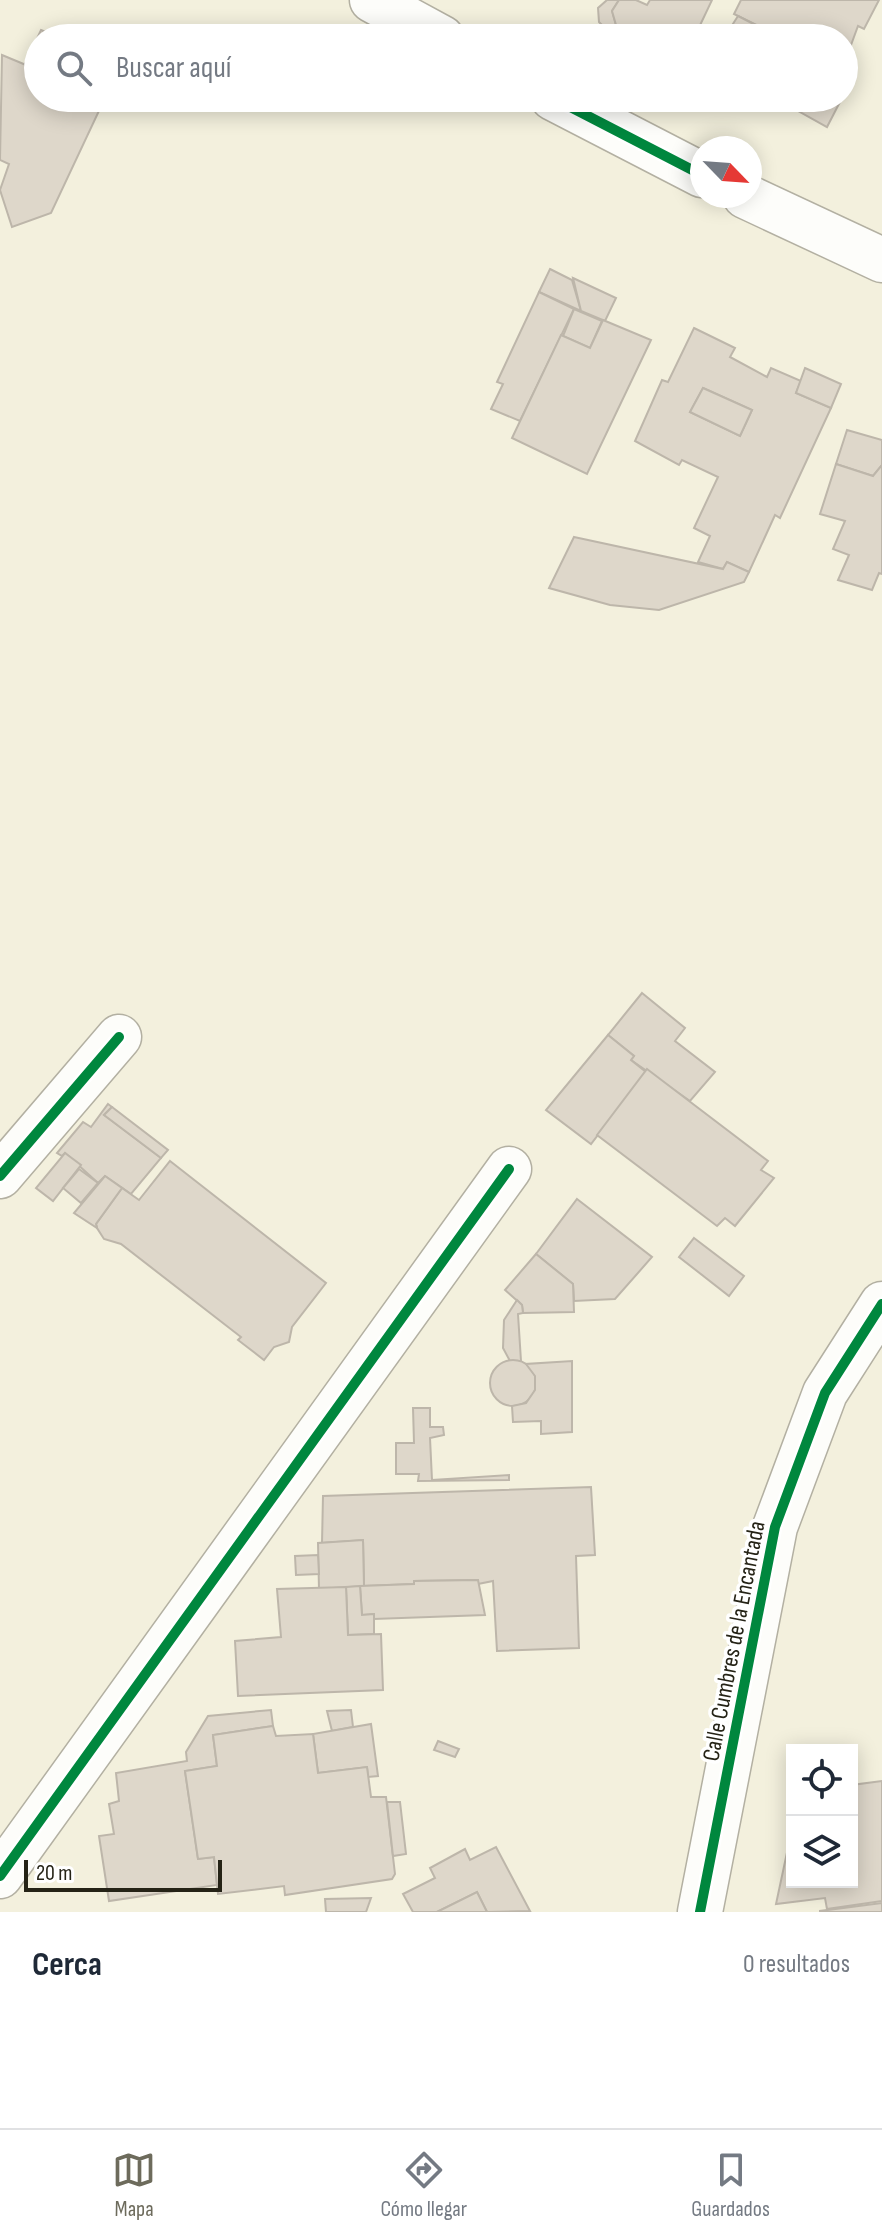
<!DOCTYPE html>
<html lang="es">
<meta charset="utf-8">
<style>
body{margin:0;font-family:"Sofia Sans Condensed",sans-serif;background:#f6f6f7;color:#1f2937}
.controls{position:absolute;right:24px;bottom:24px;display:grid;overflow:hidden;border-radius:0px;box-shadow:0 4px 20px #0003}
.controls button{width:72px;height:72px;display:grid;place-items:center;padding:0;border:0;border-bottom:2px solid #e0e1e3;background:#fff;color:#1f2937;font:40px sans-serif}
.compass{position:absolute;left:690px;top:136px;width:72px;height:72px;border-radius:50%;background:#fff;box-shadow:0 4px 20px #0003;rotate:115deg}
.scale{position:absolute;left:24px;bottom:20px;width:198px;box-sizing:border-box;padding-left:8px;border:4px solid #252316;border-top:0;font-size:22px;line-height:28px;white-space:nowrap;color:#252316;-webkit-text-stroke:6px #fff;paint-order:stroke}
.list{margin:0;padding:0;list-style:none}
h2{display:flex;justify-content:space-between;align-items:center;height:104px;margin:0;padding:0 32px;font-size:34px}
h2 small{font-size:26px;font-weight:400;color:#747a83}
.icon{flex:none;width:44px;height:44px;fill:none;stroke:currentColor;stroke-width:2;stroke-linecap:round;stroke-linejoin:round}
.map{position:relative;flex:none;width:882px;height:1912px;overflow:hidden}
.search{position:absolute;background:#fff;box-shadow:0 4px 20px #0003;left:24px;right:24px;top:24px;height:88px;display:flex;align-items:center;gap:20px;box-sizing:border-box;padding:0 28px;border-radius:44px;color:#747a83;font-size:30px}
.sheet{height:216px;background:#fff}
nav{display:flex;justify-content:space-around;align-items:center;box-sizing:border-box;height:112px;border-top:2px solid #e0e1e3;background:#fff;font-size:22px;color:#747a83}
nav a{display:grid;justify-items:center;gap:4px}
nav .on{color:#6d6b5c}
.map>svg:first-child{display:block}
</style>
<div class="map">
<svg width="882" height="1912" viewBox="0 0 882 1912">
<rect width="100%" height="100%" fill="#f3f0dd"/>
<g fill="#ded7ca" stroke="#bdb6aa" stroke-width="2" fill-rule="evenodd">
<path d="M 607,0 L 619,0 L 612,11 L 616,25 L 625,32 L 608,31 L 599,22 L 598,8 Z"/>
<path d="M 619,0 L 636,0 L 647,5 L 650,0 L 712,0 L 694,38 L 643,38 L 616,25 L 612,11 Z"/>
<path d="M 741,0 L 879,0 L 864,29 L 858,26 L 851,45 L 844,38 L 816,28 L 812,38 L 766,38 L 769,31 L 734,14 Z"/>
<path d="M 738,16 L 765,30 L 760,38 L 731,27 Z"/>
<path d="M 41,30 L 60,38 L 38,38 L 38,70 L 25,64 Z"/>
<path d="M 2,55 L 38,70 L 38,98 L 105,98 L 51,213 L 12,227 L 0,190 L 9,164 L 0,160 Z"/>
<path d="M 846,64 L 856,69 L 844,94 L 844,67 Z"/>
<path d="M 775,98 L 842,98 L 827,127 Z"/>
<path d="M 550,269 L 572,280 L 581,311 L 539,292 Z"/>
<path d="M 573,278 L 616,298 L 605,321 L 581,311 Z"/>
<path d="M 539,292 L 574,309 L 520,421 L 491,409 L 503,384 L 497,382 Z"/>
<path d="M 574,309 L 602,321 L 590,348 L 563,336 Z"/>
<path d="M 603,320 L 651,340 L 587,474 L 512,438 L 561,335 L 590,348 Z"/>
<path d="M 694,328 L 735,348 L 730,357 L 767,377 L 771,368 L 801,381 L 796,393 L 831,408 L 780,518 L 775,515 L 749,572 L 727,562 L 723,569 L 698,562 L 710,536 L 694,528 L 718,477 L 682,460 L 679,465 L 635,441 L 662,380 L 668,382 ZM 703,388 L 752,410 L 740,436 L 690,412 Z"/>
<path d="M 805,368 L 841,384 L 831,408 L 796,393 Z"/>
<path d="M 703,388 L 752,410 L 740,436 L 690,412 Z"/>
<path d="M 847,430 L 882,440 L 882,465 L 873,476 L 836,464 Z"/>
<path d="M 836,464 L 873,476 L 882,465 L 882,574 L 879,573 L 872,590 L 838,580 L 849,555 L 833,549 L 845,521 L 820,514 Z"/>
<path d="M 574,537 L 723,569 L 727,562 L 749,572 L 744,582 L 659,610 L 610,605 L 549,588 Z"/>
<path d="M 642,993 L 685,1028 L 675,1041 L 715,1072 L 690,1101 L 631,1060 L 634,1056 L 608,1035 Z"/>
<path d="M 608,1035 L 634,1056 L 631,1060 L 646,1072 L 591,1144 L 546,1110 Z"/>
<path d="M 647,1069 L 768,1161 L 761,1170 L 774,1178 L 735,1226 L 725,1218 L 717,1226 L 597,1135 Z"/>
<path d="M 108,1104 L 112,1107 L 104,1115 L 161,1158 L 131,1194 L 105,1176 L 98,1183 L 65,1153 L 62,1156 L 57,1153 L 83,1122 L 91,1127 Z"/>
<path d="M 112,1107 L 168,1150 L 161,1158 L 104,1115 Z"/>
<path d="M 65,1153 L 81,1165 L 53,1201 L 36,1188 Z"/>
<path d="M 170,1161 L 326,1283 L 292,1327 L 289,1342 L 274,1347 L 264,1360 L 238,1340 L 241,1337 L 121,1244 L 104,1239 L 97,1228 L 96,1224 L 122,1188 L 139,1200 Z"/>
<path d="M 79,1169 L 98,1183 L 81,1203 L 63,1188 Z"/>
<path d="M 105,1176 L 122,1188 L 96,1224 L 97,1228 L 74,1213 Z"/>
<path d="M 577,1199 L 652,1257 L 615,1299 L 574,1301 L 573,1284 L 536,1254 Z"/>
<path d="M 694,1238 L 744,1276 L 729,1296 L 679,1257 Z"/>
<path d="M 536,1254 L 573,1284 L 574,1312 L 523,1313 L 522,1305 L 505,1290 Z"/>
<path d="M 517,1300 L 522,1305 L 523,1313 L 518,1314 L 521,1361 L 510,1361 L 503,1348 L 504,1320 Z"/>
<circle cx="513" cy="1383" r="23"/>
<path d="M 572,1361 L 572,1432 L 541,1434 L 541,1421 L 513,1422 L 512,1406 L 526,1403 L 535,1390 L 535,1376 L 526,1364 Z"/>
<path d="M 413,1408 L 430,1408 L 430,1427 L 443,1427 L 444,1435 L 430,1438 L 432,1480 L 509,1475 L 509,1480 L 418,1481 L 419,1474 L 396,1474 L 396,1443 L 414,1443 Z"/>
<path d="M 591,1487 L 595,1555 L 576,1556 L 579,1648 L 497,1651 L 493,1581 L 478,1584 L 478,1580 L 414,1581 L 414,1584 L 364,1586 L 363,1540 L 322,1543 L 323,1496 Z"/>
<path d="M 363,1540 L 364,1586 L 319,1589 L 318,1543 Z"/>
<path d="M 318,1555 L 319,1574 L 296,1575 L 295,1556 Z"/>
<path d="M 478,1580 L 485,1615 L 374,1619 L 374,1614 L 362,1615 L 360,1586 L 414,1584 L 414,1581 Z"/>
<path d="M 360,1586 L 362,1615 L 374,1614 L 374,1634 L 348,1635 L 346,1587 Z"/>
<path d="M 346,1587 L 348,1635 L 381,1634 L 383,1690 L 238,1696 L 235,1641 L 281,1637 L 277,1589 Z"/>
<path d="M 271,1710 L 273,1726 L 213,1735 L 217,1766 L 185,1771 L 198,1859 L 214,1857 L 217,1885 L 109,1901 L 99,1836 L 114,1834 L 109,1804 L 119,1801 L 116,1773 L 187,1761 L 186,1752 L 208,1716 Z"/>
<path d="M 351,1710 L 353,1727 L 332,1731 L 327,1711 Z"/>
<path d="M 371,1724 L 378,1776 L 368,1777 L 367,1767 L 318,1773 L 313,1734 Z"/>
<path d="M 273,1726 L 276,1736 L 313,1734 L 318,1773 L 367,1767 L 371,1797 L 386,1797 L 395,1874 L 392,1879 L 285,1895 L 284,1886 L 218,1894 L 214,1857 L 198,1859 L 185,1771 L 217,1766 L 213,1735 Z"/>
<path d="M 438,1741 L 459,1749 L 455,1757 L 434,1750 Z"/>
<path d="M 882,1781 L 882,1901 L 827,1909 L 825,1898 L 776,1904 L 792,1829 L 792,1882 L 852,1882 L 852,1785 Z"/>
<path d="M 387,1802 L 400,1802 L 406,1854 L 393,1856 Z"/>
<path d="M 496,1847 L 530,1911 L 487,1912 L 477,1892 L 437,1912 L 413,1912 L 403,1894 L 435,1878 L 430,1868 L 465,1849 L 470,1860 Z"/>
<path d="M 477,1892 L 487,1912 L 437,1912 Z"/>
<path d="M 371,1898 L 366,1912 L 326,1912 L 325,1899 Z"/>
<path d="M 882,1903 L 882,1912 L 820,1912 L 820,1911 Z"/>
</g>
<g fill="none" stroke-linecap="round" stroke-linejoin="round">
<defs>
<g id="minor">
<path d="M 372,0 L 442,38"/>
<path d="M 553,98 L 702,175"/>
<path d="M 745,196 L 882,260"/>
<path d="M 0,1176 L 119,1037"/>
<path d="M 0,1876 L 509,1169"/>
<path d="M 700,1912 L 775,1527 L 825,1393 L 882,1304"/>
</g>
</defs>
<use href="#minor" stroke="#b3b0a2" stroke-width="47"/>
<use href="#minor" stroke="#fdfdfa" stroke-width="44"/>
<defs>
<g id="cycleway">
<path d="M 553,98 L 702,175"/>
<path d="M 0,1176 L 119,1037"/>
<path d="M 0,1876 L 509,1169"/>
<path d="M 700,1912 L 775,1527 L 825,1393 L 882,1304"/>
</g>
</defs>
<use href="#cycleway" stroke="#fff" stroke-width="15"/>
<use href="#cycleway" stroke="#00873e" stroke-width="10"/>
</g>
<g text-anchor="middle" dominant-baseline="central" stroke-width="7" stroke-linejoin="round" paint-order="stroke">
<g font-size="24" fill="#252316" stroke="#fff">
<text transform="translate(734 1641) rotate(-79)">Calle Cumbres de la Encantada</text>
</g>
</g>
</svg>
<div class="controls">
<button><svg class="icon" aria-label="locate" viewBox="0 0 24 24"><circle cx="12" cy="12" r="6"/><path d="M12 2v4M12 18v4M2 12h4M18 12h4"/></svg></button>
<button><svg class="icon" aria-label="layers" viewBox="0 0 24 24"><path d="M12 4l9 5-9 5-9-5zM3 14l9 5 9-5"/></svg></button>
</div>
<svg class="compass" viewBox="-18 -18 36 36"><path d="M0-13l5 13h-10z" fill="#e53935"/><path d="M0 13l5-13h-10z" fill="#747a83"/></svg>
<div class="scale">20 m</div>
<div class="search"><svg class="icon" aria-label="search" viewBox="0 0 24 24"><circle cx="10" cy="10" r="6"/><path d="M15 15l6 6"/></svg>Buscar aquí</div>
</div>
<section class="sheet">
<h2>Cerca<small>0 resultados</small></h2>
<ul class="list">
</ul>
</section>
<nav>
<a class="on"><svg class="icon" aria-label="map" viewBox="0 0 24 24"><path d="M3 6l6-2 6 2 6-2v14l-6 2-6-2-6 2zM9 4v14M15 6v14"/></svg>Mapa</a>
<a><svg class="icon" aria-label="directions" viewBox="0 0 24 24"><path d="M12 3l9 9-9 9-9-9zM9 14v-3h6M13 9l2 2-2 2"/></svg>Cómo llegar</a>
<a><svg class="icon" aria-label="saved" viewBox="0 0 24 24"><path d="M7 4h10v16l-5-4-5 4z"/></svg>Guardados</a>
</nav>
